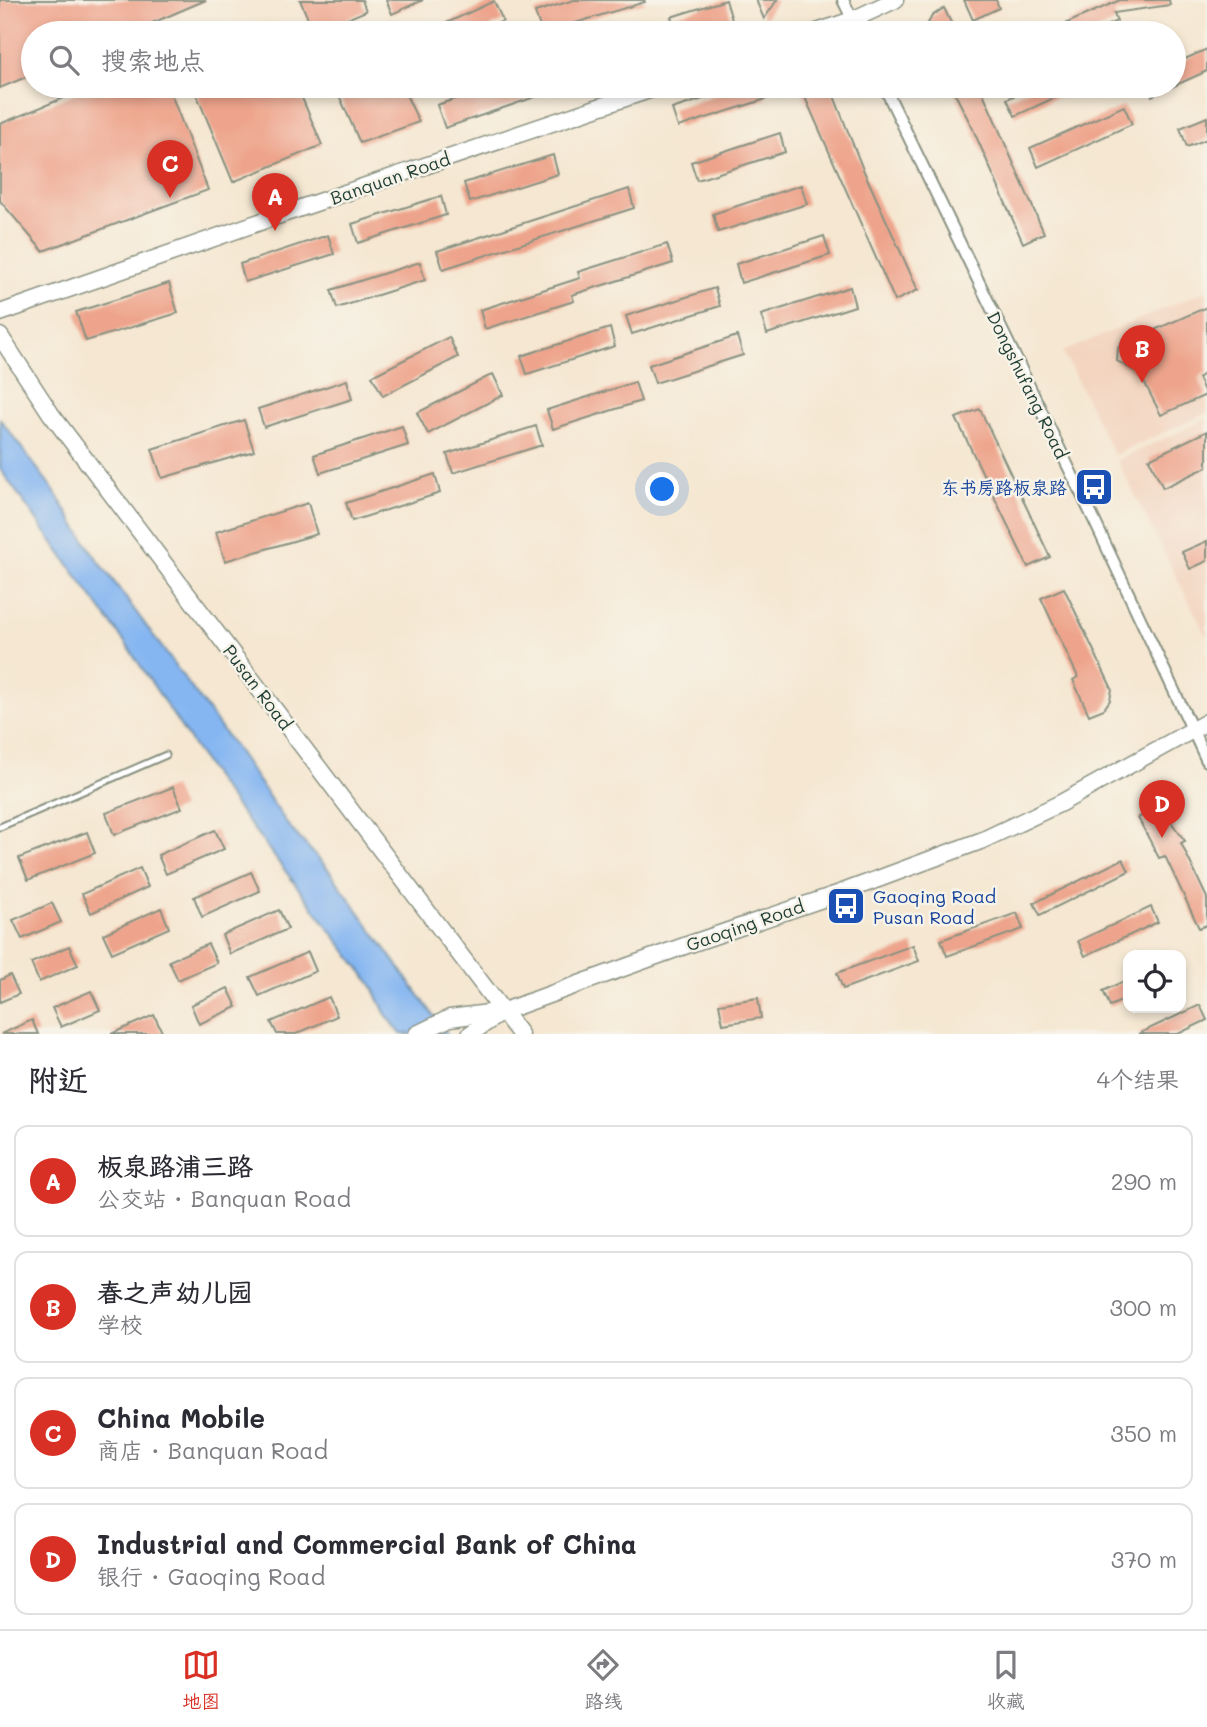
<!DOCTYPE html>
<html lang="zh">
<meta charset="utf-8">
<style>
body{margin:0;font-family:Mali,"LXGW WenKai TC",sans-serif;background:#f2f2f3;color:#2b2b33}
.controls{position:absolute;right:21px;bottom:21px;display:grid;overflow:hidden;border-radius:14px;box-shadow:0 4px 10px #0003}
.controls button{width:63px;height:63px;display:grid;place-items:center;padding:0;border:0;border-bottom:2px solid #e1e1e2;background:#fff;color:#2b2b33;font:35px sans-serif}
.you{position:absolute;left:663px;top:490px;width:24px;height:24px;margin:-18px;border:5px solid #fff;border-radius:50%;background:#1a73e8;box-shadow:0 0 0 10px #1a73e833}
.badge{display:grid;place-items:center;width:46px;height:46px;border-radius:50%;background:#d93025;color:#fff;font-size:23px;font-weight:700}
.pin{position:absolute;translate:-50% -58px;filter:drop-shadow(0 2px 4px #0008)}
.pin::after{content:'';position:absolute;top:37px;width:24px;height:21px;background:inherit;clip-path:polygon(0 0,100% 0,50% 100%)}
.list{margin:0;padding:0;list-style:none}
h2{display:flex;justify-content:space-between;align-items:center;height:91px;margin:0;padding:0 28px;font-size:30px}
h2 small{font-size:23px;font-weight:400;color:#7c7c81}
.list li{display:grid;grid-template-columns:46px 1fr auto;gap:21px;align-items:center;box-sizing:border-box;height:112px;margin:0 14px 14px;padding:0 14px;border:2px solid #e1e1e2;border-radius:14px}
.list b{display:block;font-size:26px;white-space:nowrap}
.list p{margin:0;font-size:23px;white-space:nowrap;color:#7c7c81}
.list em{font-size:23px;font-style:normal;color:#7c7c81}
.icon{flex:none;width:38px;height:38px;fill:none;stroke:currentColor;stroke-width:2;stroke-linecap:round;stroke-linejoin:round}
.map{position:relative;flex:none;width:1207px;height:1034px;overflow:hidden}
.search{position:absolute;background:#fff;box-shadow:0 4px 10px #0003;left:21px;right:21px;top:21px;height:77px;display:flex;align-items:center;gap:18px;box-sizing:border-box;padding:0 24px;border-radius:38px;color:#7c7c81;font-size:26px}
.sheet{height:595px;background:#fff}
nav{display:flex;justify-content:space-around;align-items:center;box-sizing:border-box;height:98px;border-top:2px solid #e1e1e2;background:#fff;font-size:19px;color:#7c7c81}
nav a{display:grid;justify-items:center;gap:4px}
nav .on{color:#d93025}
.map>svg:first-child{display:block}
</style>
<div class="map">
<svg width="1207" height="1034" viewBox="0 0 1207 1034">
<rect width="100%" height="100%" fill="#f7f3e8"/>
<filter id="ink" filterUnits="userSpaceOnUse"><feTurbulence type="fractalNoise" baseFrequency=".0143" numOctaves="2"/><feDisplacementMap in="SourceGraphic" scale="14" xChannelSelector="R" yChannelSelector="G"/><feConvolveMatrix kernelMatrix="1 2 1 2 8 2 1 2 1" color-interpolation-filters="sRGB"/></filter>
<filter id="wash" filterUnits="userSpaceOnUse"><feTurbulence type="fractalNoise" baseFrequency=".00686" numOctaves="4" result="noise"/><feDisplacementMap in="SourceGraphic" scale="28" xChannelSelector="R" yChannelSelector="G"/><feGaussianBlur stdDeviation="1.57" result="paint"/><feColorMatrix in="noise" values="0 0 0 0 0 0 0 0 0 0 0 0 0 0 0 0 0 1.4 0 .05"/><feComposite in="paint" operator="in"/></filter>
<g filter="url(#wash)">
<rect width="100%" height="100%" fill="#f5e7d1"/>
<g fill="#f3d4bf">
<path d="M 1207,290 L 1207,413 L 1114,455 L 1063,352 Z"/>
<path d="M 1207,419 L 1207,637 L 1117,460 Z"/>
</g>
<path fill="#85b6f1" stroke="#527a92" stroke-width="2" d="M 0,419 L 52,488 L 93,553 L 239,753 L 290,828 L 328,869 L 447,1034 L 401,1034 L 385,1013 L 372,985 L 216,780 L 126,644 L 0,469 Z"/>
<g id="blocks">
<g fill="#eea48c">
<path d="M 0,0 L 206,0 L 129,33 L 33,33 L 33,74 L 0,88 Z"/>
<path d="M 300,0 L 362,0 L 366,11 L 314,33 Z"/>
<path d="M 386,0 L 423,0 L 392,14 Z"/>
<path d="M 574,0 L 644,0 L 645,2 L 542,33 L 535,12 Z"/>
<path d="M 726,0 L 734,27 L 713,33 L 677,33 L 671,17 Z"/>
<path d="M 756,0 L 777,0 L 764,19 Z"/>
<path d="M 964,0 L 996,0 L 999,8 L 973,20 Z"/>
<path d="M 1120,0 L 1169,0 L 1170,5 L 1114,13 L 1117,21 L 1091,33 L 1072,33 L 1067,23 Z"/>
<path d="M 494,1 L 503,21 L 477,33 L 425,33 Z"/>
<path d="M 944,8 L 956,33 L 927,33 L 926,27 L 932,16 Z"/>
<path d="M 1207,49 L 1207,71 L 1152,96 L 1148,86 L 1174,86 L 1174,64 Z"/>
<path d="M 93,86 L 168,86 L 208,190 L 43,251 L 0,201 L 0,124 Z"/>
<path d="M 193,86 L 297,86 L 322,145 L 233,182 Z"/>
<path d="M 335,86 L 402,86 L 419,122 L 360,143 Z"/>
<path d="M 495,86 L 534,86 L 538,96 L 445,128 L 437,105 Z"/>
<path d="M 743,86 L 762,86 L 766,99 L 678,127 L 672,109 Z"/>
<path d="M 800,86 L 830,86 L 862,167 L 918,290 L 895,301 Z"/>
<path d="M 951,86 L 980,86 L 1044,233 L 1023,243 L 972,127 Z"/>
<path d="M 1035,86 L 1080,86 L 1015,116 L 1007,99 Z"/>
<path d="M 1124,106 L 1132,124 L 1038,167 L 1030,148 Z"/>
<path d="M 1207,117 L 1207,139 L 1187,147 L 1180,128 Z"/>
<path d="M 780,133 L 785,152 L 697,180 L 691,162 Z"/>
<path d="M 553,155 L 558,174 L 470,202 L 464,183 Z"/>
<path d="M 801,185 L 807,204 L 718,232 L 713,214 Z"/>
<path d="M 629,189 L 634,208 L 443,269 L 437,251 Z"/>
<path d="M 441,196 L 446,215 L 358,243 L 352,224 Z"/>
<path d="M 328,235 L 334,254 L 245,282 L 240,264 Z"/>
<path d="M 824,236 L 830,255 L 741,283 L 736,264 Z"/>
<path d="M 667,244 L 673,263 L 572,295 L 574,301 L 485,329 L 480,310 L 580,278 L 578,272 Z"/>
<path d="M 420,262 L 425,280 L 337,308 L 331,290 Z"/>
<path d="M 169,283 L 178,313 L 86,341 L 76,312 Z"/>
<path d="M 850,287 L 855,306 L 767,334 L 761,315 Z"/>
<path d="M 715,288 L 720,306 L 632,334 L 626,316 Z"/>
<path d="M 1207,307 L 1207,371 L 1198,378 L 1206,395 L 1161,415 L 1140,374 L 1117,361 L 1118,348 L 1124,338 L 1136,338 Z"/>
<path d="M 610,328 L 615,346 L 527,374 L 521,356 Z"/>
<path d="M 737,336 L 743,355 L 655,383 L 649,365 Z"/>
<path d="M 449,337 L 458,357 L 383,396 L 372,376 Z"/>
<path d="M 493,374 L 503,395 L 428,434 L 417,413 Z"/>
<path d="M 347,380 L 352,399 L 264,427 L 258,409 Z"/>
<path d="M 635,382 L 641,401 L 553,429 L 547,410 Z"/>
<path d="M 980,409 L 1050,557 L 1028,567 L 956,418 Z"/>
<path d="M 244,420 L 254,451 L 162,478 L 152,449 Z"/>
<path d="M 402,426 L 408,445 L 320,473 L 314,455 Z"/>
<path d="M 536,426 L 542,445 L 453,473 L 447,454 Z"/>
<path d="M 1207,431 L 1207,467 L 1163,488 L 1149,459 Z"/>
<path d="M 435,474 L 440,493 L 352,521 L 346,503 Z"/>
<path d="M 308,503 L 317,534 L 225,561 L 216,532 Z"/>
<path d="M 1207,541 L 1207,561 L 1190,569 L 1182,552 Z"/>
<path d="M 1064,588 L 1112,689 L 1110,700 L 1104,709 L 1089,715 L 1073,680 L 1078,677 L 1041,598 Z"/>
<path d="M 173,787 L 182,808 L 114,835 L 106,813 Z"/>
<path d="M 1145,814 L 1155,815 L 1171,822 L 1185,841 L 1181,843 L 1207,898 L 1207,925 L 1199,928 L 1165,856 L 1159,858 L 1138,818 Z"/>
<path d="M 215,830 L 224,849 L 166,874 L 158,855 Z"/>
<path d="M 87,832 L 95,853 L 28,880 L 19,858 Z"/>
<path d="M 1123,859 L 1129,871 L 1040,915 L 1034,903 Z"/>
<path d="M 140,868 L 148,887 L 91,913 L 82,894 Z"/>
<path d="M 251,872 L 260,891 L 202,917 L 194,897 Z"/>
<path d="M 52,903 L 61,922 L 22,939 L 13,920 Z"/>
<path d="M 1151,907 L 1158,922 L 1085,956 L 1078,941 Z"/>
<path d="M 161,908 L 169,928 L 112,953 L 103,934 Z"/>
<path d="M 279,910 L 288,929 L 230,954 L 222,935 Z"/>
<path d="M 1017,913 L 1023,929 L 947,956 L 941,940 Z"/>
<path d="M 208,944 L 217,963 L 178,980 L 169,961 Z"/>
<path d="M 913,945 L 919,961 L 843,989 L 837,973 Z"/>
<path d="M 69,946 L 78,965 L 39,982 L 31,963 Z"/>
<path d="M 308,952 L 316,971 L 259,996 L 250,977 Z"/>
<path d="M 10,975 L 19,994 L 0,1002 L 0,980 Z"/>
<path d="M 1128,979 L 1128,998 L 1110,1006 L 1103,991 Z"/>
<path d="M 228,988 L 237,1007 L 199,1024 L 191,1005 Z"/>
<path d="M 91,991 L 100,1010 L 61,1027 L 52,1008 Z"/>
<path d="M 329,997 L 337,1016 L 296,1034 L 277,1034 L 271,1022 Z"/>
<path d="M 758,998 L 761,1018 L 723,1024 L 719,1004 Z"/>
<path d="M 1200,1005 L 1207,1020 L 1178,1034 L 1138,1034 Z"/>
<path d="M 154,1015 L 163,1034 L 111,1034 Z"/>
<path d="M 32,1020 L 38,1034 L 1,1034 Z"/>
</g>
</g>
</g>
<g filter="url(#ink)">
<use href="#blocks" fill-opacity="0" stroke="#8a9282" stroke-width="2"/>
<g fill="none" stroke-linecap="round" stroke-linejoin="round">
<defs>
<path id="lane" d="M 0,827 L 166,755"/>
<g id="street">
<path d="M 843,0 L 859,33"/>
<path d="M 884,86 L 1094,520 L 1207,761"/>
</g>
<g id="secondary">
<path d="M 814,33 L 852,20 L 895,0"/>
<path d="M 0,313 L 274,217 L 661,86"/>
<path d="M 0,336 L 51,414 L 520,1034"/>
<path d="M 417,1034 L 450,1018 L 504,1011 L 687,945 L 843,892 L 983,840 L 1061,803 L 1207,722"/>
<path d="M 470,1034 L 499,1014"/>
</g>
</defs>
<use href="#lane" stroke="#8a9282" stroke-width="9"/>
<use href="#street" stroke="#8a9282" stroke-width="14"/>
<use href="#secondary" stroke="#8a9282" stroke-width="19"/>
<use href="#lane" stroke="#fff" stroke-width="5"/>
<use href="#street" stroke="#fff" stroke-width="10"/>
<use href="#secondary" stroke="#fff" stroke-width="16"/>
</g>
</g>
<defs>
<symbol id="bus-square" viewBox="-11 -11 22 22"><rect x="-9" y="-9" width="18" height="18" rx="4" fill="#1a4fb4" stroke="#f7f3e8"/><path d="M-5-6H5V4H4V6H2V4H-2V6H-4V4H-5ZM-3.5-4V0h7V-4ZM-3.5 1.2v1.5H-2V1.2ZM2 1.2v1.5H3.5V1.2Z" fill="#fff"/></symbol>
</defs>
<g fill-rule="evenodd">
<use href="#bus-square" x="1072" y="465" width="44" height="44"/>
<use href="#bus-square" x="824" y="884" width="44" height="44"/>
</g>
<g text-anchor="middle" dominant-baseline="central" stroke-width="5" stroke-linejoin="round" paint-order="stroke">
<g font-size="18" fill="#1f3d34" stroke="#f7f3e8">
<text transform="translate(390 178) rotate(-19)">Banquan Road</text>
<text transform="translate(1028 385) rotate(64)">Dongshufang Road</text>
<text transform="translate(258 687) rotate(53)">Pusan Road</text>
<text transform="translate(745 925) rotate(-19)">Gaoqing Road</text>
</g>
<g font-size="18" fill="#164399" stroke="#f7f3e8" text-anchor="end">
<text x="1067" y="487">东书房路板泉路</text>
<text x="873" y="896" text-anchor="start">Gaoqing Road<tspan x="873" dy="21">Pusan Road</tspan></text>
</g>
</g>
</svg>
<div class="controls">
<button><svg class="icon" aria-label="locate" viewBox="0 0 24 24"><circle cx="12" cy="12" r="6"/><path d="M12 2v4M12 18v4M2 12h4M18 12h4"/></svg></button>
</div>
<div class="you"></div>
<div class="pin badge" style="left:275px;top:231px">A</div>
<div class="pin badge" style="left:1142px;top:383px">B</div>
<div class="pin badge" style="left:170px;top:198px">C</div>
<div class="pin badge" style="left:1162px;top:838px">D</div>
<div class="search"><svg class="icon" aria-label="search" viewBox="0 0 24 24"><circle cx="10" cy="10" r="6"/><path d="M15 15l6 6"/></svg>搜索地点</div>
</div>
<section class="sheet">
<h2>附近<small>4个结果</small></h2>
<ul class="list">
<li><span class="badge">A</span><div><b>板泉路浦三路</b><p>公交站 · Banquan Road</p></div><em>290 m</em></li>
<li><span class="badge">B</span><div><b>春之声幼儿园</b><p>学校</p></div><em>300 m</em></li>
<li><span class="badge">C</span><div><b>China Mobile</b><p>商店 · Banquan Road</p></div><em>350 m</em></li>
<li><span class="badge">D</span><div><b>Industrial and Commercial Bank of China</b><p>银行 · Gaoqing Road</p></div><em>370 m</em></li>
</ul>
</section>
<nav>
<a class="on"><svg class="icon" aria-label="map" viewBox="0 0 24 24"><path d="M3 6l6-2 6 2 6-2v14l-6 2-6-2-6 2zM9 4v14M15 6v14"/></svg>地图</a>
<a><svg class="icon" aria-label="directions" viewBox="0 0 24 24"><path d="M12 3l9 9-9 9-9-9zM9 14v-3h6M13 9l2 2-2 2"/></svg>路线</a>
<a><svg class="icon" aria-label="saved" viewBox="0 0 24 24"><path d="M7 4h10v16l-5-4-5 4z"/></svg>收藏</a>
</nav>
